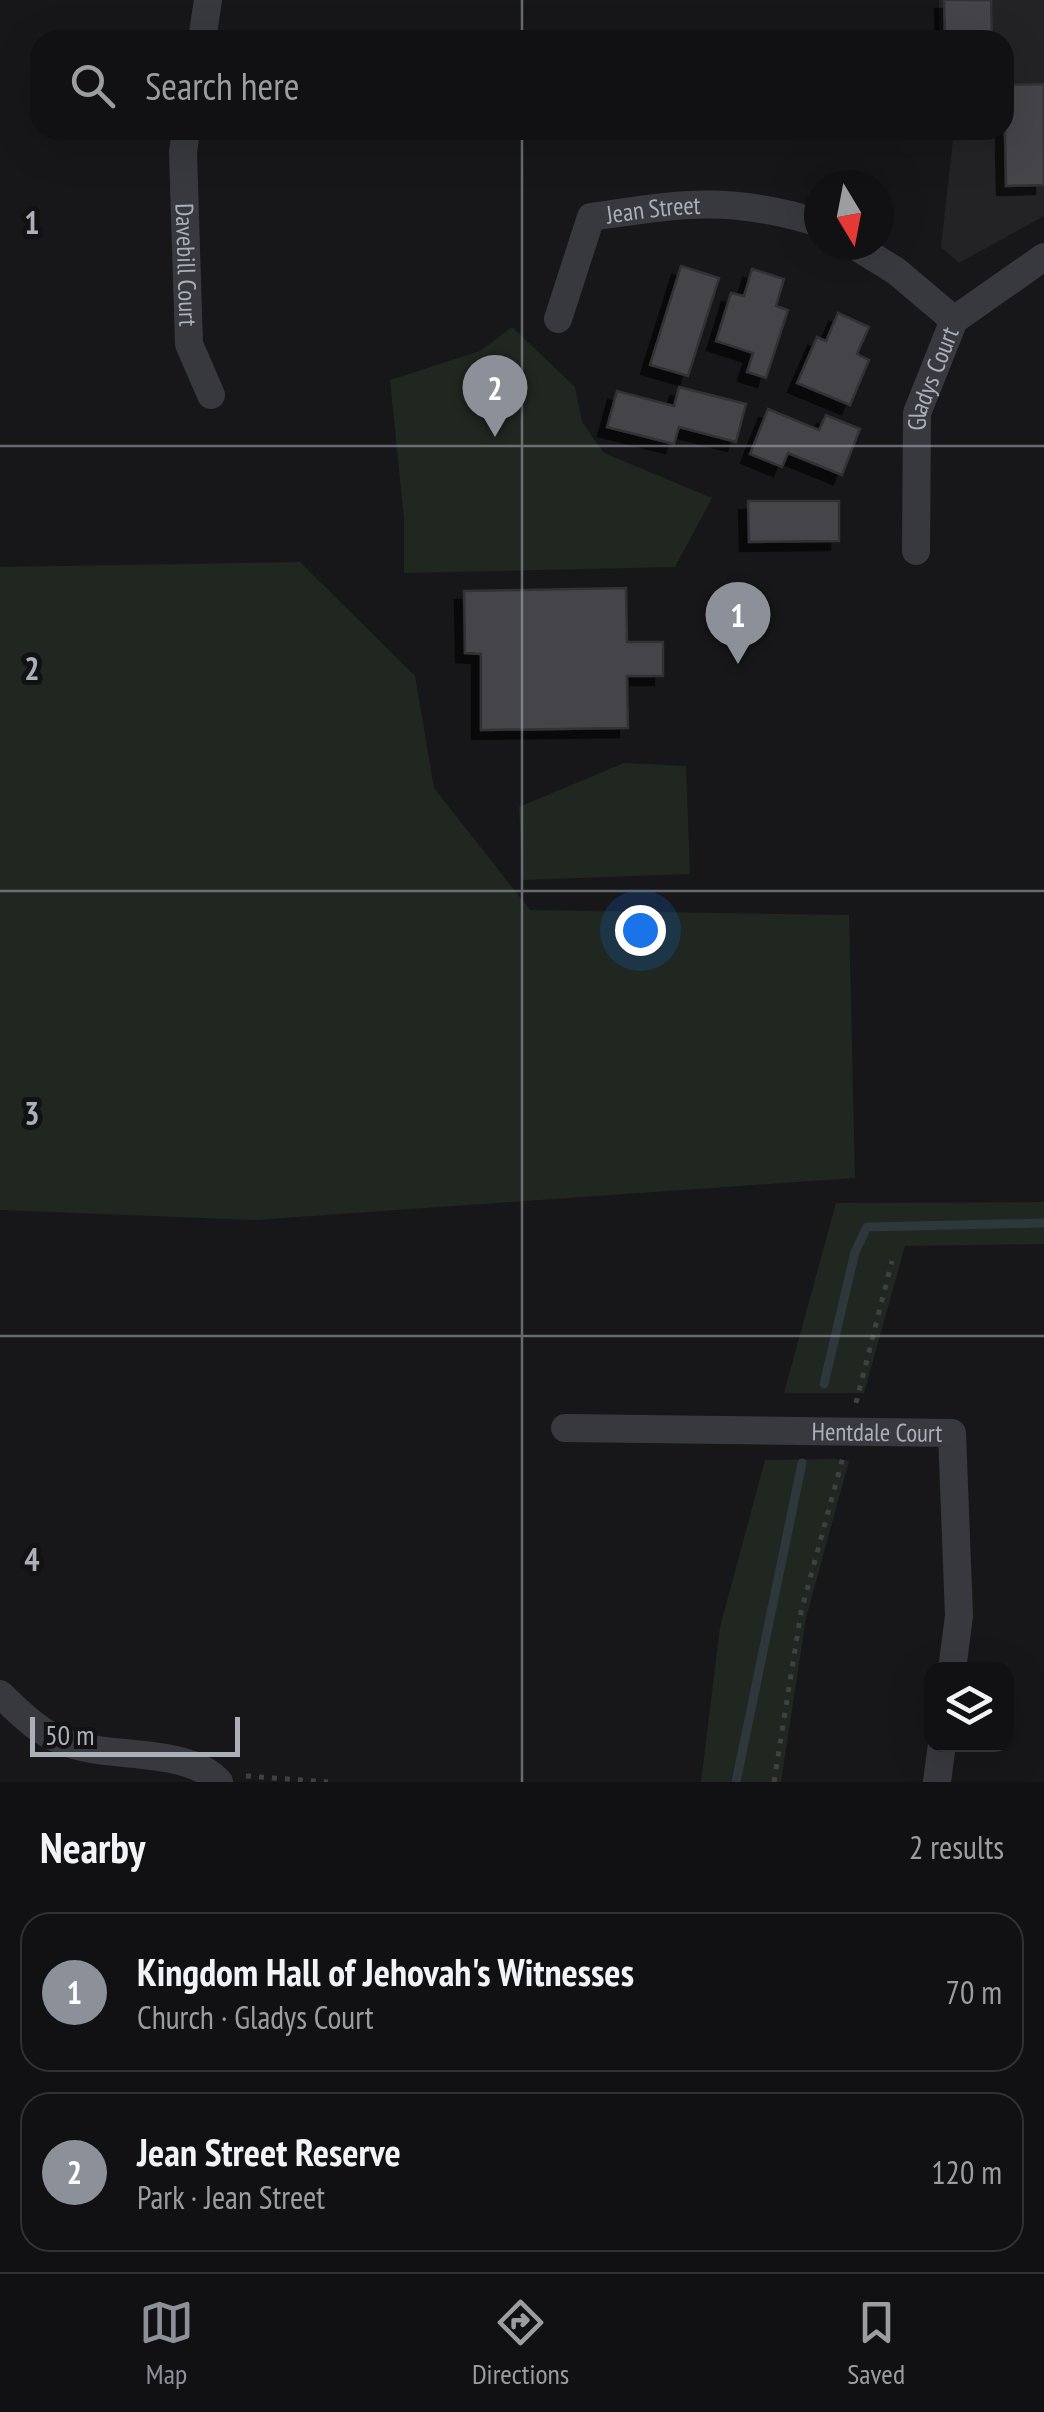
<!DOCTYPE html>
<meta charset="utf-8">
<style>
body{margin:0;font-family:"PT Sans Narrow",sans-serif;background:#1a1a1c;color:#f1f3f6}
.controls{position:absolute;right:30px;bottom:30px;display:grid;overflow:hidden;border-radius:20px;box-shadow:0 10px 40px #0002}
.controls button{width:90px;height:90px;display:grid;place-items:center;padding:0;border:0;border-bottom:2px solid #303133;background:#111113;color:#f1f3f6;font:50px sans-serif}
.compass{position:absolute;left:804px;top:170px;width:90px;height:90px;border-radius:50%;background:#111113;box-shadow:0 10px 40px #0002;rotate:170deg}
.scale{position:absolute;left:30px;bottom:25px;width:210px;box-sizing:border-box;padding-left:10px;border:5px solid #aaafb8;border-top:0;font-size:28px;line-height:35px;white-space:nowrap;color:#aaafb8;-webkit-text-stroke:8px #121214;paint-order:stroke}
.you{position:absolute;left:640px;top:930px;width:35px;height:35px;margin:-25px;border:8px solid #fff;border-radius:50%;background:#1a73e8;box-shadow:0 0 0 15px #1a73e833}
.badge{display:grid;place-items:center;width:65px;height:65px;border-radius:50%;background:#8c9099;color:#fff;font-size:32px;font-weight:700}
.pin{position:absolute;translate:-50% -82px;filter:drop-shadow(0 2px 5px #0008)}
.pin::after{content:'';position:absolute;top:52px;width:35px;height:30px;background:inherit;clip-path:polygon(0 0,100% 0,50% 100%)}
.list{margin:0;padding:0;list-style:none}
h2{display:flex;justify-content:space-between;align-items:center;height:130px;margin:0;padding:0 40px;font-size:42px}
h2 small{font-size:32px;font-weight:400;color:#9c9da0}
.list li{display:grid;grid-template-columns:65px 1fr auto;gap:30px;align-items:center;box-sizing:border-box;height:160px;margin:0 20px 20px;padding:0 20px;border:2px solid #303133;border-radius:30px}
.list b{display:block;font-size:38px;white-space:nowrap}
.list p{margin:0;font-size:32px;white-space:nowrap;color:#9c9da0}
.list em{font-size:32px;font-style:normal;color:#9c9da0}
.icon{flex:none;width:55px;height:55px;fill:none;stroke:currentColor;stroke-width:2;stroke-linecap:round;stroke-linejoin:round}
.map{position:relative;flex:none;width:1044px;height:1782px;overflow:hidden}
.search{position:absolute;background:#111113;box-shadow:0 10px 40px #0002;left:30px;right:30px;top:30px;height:110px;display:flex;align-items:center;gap:25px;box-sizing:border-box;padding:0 35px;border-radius:30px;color:#9c9da0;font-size:38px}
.sheet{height:490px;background:#111113}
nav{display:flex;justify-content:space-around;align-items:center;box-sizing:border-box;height:140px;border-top:2px solid #303133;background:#111113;font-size:28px;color:#9c9da0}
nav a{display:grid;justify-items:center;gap:5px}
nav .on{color:#8c9099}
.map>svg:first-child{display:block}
</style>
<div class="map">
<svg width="1044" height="1782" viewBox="0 0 1044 1782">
<defs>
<filter id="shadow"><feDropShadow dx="-9" dy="9" stdDeviation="0" flood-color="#0009"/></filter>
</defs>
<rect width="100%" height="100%" fill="#171719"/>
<path fill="#232326" d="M 939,0 L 1044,0 L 1044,216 L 959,263 L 941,247 L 954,130 L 1004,130 L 1004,40 L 939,40 Z"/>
<g fill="#1f2720">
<path d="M 512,327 L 575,387 L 582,422 L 604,453 L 712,498 L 675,567 L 404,573 L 404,519 L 390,380 L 480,351 Z"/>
<path d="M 300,562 L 415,676 L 434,788 L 530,910 L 849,915 L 855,1178 L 254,1220 L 0,1210 L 0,567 Z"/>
<path d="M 624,763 L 686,766 L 690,874 L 523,880 L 519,807 Z"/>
<path d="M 1044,1202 L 1044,1244 L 905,1246 L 864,1393 L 784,1393 L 836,1203 Z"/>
<path d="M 835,1459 L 849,1461 L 806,1618 L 781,1782 L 701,1782 L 720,1627 L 765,1460 Z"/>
</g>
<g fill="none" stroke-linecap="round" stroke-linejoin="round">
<g stroke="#2d373c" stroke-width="9">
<path d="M 824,1384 L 855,1252 L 867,1227 L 1044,1223"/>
<path d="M 736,1782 L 802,1463"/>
</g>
</g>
<g fill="#444549" stroke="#313135" stroke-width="2.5" filter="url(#shadow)">
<path d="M 944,0 L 991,0 L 992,40 L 945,40 Z"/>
<path d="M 1044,84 L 1044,185 L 1006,186 L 1004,85 Z"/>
<path d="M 681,266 L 719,278 L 688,376 L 650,365 Z"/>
<path d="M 752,269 L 784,279 L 776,306 L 788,310 L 766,378 L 747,372 L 753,353 L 716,341 L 731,293 L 744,296 Z"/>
<path d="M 838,313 L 869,327 L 857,354 L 869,360 L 850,405 L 797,383 L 817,337 L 826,341 Z"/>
<path d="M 679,387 L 746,404 L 736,442 L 679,427 L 674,444 L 607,427 L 617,391 L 674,406 Z"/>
<path d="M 768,409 L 819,430 L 826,415 L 860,429 L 842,475 L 788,453 L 782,467 L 750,454 Z"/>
<path d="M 748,501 L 839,501 L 839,541 L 749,542 Z"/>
<path d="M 626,588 L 627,642 L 663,642 L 663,676 L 627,676 L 628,728 L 481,730 L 481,654 L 465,653 L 464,591 Z"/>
</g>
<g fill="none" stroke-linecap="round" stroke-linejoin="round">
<g stroke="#3e4044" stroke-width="5" stroke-dasharray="5 8" stroke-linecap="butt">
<path d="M 856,1403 L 892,1261"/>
<path d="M 246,1776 L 328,1782"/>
<path d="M 774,1782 L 801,1612 L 843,1457"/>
</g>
<g stroke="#38393e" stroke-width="28">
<path d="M 202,40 L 208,0"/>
<path id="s1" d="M 186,130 L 183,152 L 189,344 L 211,395"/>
<path d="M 854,245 L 896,271 L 954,320"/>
<path id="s2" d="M 558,319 L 591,217 C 680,204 730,195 819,223"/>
<path id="s3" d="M 916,551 L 917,413 L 954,320 L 1044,257"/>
<path id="s4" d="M 565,1428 L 952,1433 L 959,1616 L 952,1670"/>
<path d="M 0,1694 C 19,1712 37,1731 62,1741 C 106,1760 187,1746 219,1782"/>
<path d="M 937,1782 L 942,1744"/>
</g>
</g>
<path fill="none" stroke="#aaafb8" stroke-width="2.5" stroke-opacity="0.55" d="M 522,0 L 522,40M 522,130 L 522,1782M 0,446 L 1044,446M 0,891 L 1044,891M 0,1336 L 1044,1336"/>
<g text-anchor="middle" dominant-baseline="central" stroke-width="10" stroke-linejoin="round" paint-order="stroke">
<g font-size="25" fill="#aaafb8" stroke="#121214">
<text stroke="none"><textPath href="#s2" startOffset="170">Jean Street</textPath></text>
<text stroke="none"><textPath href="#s1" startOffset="135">Davebill Court</textPath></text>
<text stroke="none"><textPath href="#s3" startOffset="175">Gladys Court</textPath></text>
<text stroke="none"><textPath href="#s4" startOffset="312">Hentdale Court</textPath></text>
</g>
</g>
<g font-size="32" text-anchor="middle" font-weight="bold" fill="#aaafb8" stroke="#121214" stroke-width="10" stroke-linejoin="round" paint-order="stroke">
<text x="32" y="234">1</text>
<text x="32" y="680">2</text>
<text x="32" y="1125">3</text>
<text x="32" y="1571">4</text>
</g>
</svg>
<div class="controls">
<button><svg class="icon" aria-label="layers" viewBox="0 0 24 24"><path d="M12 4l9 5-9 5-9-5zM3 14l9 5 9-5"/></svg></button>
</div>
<svg class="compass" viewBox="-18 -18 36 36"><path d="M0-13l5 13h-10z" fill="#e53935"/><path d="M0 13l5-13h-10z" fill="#9c9da0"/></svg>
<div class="scale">50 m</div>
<div class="you"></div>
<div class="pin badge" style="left:738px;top:664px">1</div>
<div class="pin badge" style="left:495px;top:437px">2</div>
<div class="search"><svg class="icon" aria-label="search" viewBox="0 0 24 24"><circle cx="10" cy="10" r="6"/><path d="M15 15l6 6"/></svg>Search here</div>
</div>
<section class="sheet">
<h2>Nearby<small>2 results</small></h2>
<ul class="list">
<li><span class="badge">1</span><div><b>Kingdom Hall of Jehovah's Witnesses</b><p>Church · Gladys Court</p></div><em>70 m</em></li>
<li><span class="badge">2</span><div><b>Jean Street Reserve</b><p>Park · Jean Street</p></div><em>120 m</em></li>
</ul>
</section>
<nav>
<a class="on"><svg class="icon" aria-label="map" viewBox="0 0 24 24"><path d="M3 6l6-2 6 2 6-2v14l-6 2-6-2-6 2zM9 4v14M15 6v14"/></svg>Map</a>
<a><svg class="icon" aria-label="directions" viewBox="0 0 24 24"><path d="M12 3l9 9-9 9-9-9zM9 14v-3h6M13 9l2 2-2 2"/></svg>Directions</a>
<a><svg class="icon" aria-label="saved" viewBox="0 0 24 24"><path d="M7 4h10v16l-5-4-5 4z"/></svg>Saved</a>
</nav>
